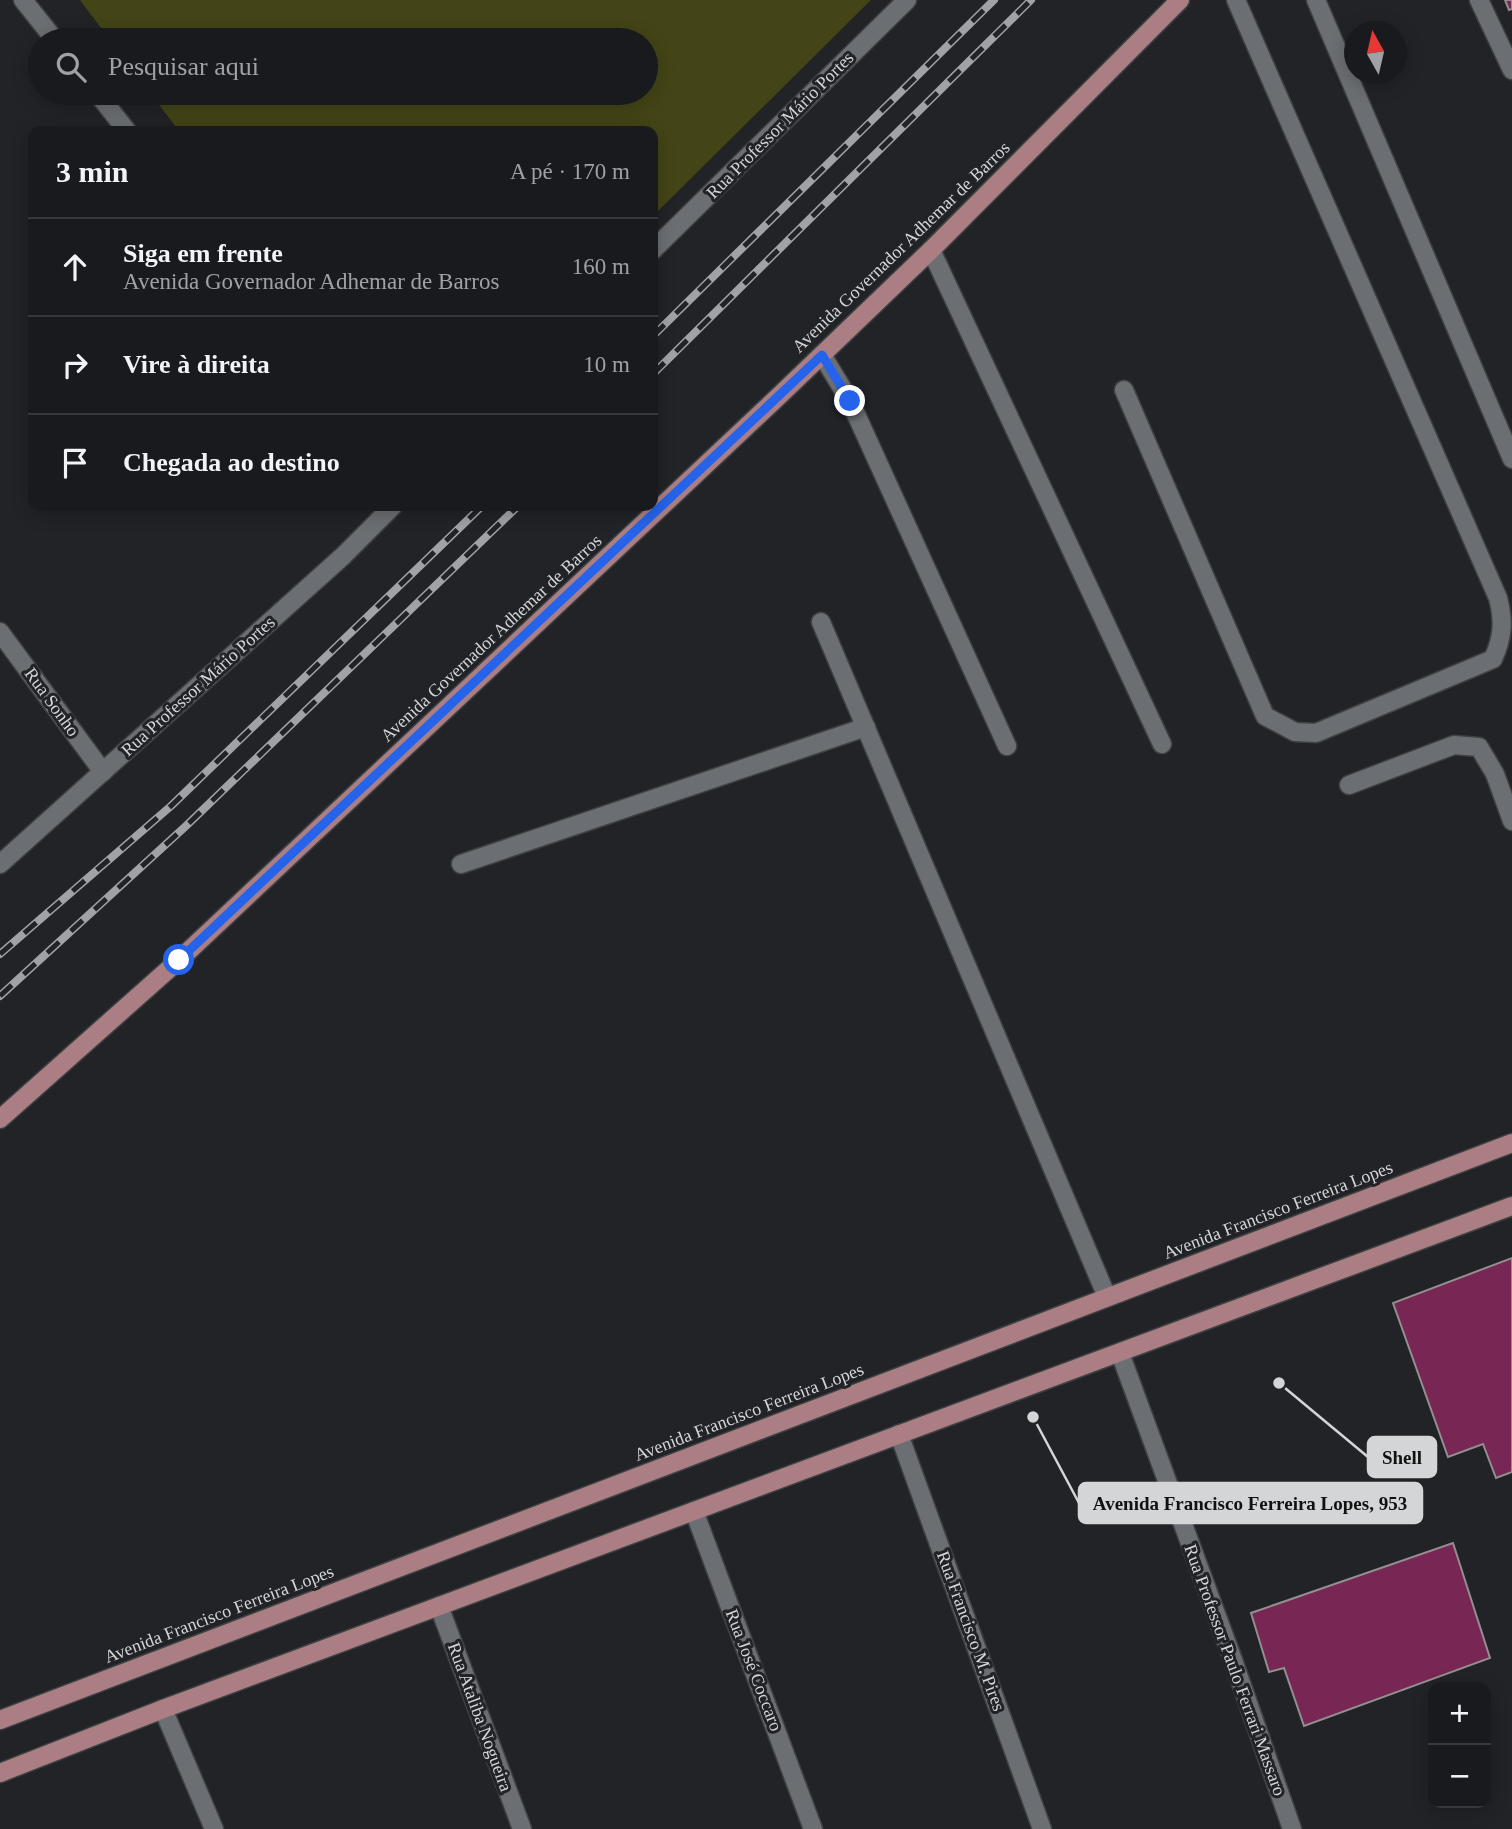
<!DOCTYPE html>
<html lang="pt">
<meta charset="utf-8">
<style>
body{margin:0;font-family:"Times New Roman",serif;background:#26272a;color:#f1f3f6}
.controls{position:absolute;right:21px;bottom:21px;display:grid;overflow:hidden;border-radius:14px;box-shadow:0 4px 18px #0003}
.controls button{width:63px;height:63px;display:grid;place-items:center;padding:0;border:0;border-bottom:2px solid #37383b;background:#191a1d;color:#f1f3f6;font:35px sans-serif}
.compass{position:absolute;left:1344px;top:21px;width:63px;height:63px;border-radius:50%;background:#191a1d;box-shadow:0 4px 18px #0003;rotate:352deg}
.stop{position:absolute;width:21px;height:21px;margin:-16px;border:5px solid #2563eb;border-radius:50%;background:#fff}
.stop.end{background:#2563eb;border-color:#fff;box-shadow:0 2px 7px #0008}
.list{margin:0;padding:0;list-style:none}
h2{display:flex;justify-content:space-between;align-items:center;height:91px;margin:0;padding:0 28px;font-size:30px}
h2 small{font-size:23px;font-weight:400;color:#9fa1a4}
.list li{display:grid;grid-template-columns:46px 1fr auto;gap:21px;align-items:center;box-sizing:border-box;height:98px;padding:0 28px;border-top:2px solid #37383b}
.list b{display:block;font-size:26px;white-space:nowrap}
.list p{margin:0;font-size:23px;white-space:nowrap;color:#9fa1a4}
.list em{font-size:23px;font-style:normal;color:#9fa1a4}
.icon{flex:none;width:38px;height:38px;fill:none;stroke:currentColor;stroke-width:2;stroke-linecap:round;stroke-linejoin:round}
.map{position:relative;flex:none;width:1512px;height:1829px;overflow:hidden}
.search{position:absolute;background:#191a1d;box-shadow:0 4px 18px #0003;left:28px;top:28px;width:630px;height:77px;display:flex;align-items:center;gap:18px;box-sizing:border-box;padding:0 24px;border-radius:38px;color:#9fa1a4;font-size:26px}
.panel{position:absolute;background:#191a1d;box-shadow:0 4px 18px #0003;left:28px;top:126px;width:630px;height:385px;border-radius:14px}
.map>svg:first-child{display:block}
</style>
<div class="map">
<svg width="1512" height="1829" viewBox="0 0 1512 1829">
<rect width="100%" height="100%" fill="#212327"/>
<path fill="#434517" d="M 80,0 L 871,0 L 653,216 L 653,131 L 179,131 L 150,93 L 646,93 L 646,40 L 110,40 Z"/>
<g fill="#782653" stroke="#938e90" stroke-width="2">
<path d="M 1505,0 L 1512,0 L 1512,9 L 1509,10 Z"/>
<path d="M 1512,1258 L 1512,1472 L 1496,1478 L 1483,1444 L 1448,1457 L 1393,1303 Z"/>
<path d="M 1453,1543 L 1490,1658 L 1304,1726 L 1284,1668 L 1269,1672 L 1251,1613 Z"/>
</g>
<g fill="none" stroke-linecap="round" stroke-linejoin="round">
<defs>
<g id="minor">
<path d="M 23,0 L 55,40"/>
<path d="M 1316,0 L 1512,459"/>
<path d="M 1479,0 L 1512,70"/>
<path d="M 97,93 L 127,131"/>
<path d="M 653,250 L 907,0"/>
<path d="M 931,250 L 1162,744"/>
<path d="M 822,355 L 850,401 L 1007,746"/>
<path d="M 1124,390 L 1265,716 L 1295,732 L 1316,733 L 1493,659 C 1503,637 1504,621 1498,598 L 1236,0"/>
<path d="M 821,622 L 1107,1297"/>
<path d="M 0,632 L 103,772"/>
<path d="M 1349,785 L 1454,745 L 1479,747 L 1495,774 L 1512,821"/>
<path d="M 0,864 L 343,556 L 393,506"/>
<path d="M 461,864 L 866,727"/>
<path d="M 1120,1353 L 1233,1660 L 1292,1829"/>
<path d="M 899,1434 L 1042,1829"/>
<path d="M 694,1511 L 813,1829"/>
<path d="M 439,1606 L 522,1829"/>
<path d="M 163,1709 L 214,1829"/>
</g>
<g id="major">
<path d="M 0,1119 L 179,960 L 781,394 L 931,250 L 1180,0"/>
<path d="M 0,1720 L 1512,1143"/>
<path d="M 0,1773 L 163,1709 L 1512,1206"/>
</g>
</defs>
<use href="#minor" stroke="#3e4143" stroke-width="21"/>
<use href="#major" stroke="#3e4143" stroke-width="21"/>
<use href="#minor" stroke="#6b6e72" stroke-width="18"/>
<use href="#major" stroke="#aa7e82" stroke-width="18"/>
<defs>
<g id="rail">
<path d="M 653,336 L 994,0"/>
<path d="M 653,374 L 1031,0"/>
<path d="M 0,954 L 171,806 L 482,506"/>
<path d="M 0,996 L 187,825 L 518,506"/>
</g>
</defs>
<use href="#rail" stroke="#a0a2a5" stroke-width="8"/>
<use href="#rail" stroke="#212327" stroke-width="5" stroke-dasharray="16" stroke-linecap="butt"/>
</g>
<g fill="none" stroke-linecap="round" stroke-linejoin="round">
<path stroke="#2563eb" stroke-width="9" d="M 179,960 L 822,355 L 850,401"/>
</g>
<g text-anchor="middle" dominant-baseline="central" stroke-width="6" stroke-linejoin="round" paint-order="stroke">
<g font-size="18" fill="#d3d5d7" stroke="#212327">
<text transform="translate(780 125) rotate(-45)">Rua Professor Mário Portes</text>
<text transform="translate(901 247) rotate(-44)">Avenida Governador Adhemar de Barros</text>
<text transform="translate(491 638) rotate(-43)">Avenida Governador Adhemar de Barros</text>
<text transform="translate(198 686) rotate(-42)">Rua Professor Mário Portes</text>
<text transform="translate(52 702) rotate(54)">Rua Sonho</text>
<text transform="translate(1278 1210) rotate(-21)">Avenida Francisco Ferreira Lopes</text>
<text transform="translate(749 1412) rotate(-21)">Avenida Francisco Ferreira Lopes</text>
<text transform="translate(219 1614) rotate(-21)">Avenida Francisco Ferreira Lopes</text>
<text transform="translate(971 1631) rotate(70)">Rua Francisco M. Pires</text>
<text transform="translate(754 1670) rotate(69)">Rua José Coccaro</text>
<text transform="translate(1235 1670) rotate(70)">Rua Professor Paulo Ferrari Massaro</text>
<text transform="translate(480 1717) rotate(70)">Rua Ataliba Nogueira</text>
</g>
</g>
<path fill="none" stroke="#d3d5d7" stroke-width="2.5" d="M1279 1383L1368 1457M1033 1417L1079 1503"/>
<g fill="#d3d5d7" stroke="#212327" stroke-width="2.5">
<circle cx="1279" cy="1383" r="7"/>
<circle cx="1033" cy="1417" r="7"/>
</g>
<g fill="#d3d5d7" stroke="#d3d5d7" stroke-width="2.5">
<rect x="1368" y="1437" width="68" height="40" rx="7"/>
<rect x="1079" y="1483" width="343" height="40" rx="7"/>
</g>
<g font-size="19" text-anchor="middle" font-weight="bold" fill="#111">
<text x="1402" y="1464">Shell</text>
<text x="1250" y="1510">Avenida Francisco Ferreira Lopes, 953</text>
</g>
</svg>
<div class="controls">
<button>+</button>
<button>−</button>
</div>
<svg class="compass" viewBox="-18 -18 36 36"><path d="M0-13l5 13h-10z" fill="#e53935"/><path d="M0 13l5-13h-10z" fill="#9fa1a4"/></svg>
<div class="stop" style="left:179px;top:960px"></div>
<div class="stop end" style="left:850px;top:401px"></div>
<div class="search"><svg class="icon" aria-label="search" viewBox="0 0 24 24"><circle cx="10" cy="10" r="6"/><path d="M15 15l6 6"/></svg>Pesquisar aqui</div>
<section class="panel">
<h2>3 min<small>A pé · 170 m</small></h2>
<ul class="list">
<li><svg class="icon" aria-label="ahead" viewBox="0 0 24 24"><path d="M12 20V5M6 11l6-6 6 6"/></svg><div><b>Siga em frente</b><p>Avenida Governador Adhemar de Barros</p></div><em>160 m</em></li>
<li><svg class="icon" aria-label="right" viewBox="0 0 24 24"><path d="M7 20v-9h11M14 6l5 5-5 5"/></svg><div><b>Vire à direita</b></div><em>10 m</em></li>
<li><svg class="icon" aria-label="arrive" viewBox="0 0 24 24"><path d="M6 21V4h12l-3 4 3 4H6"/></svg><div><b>Chegada ao destino</b></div></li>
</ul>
</section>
</div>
